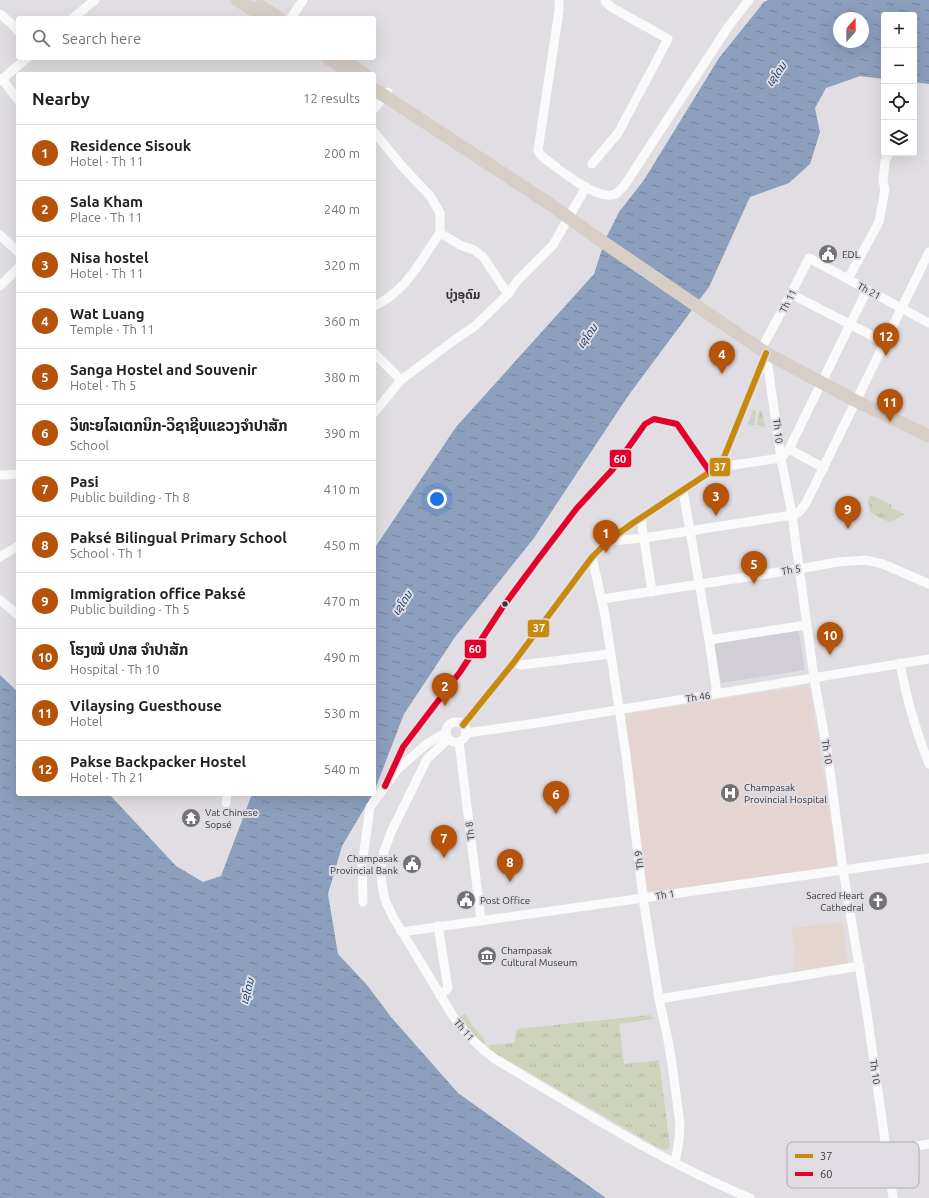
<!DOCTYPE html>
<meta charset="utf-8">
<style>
body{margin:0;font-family:Ubuntu,"Noto Sans Lao",sans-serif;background:#f6f6f6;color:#202124}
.controls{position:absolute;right:12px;top:12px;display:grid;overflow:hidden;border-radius:4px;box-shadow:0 4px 16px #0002}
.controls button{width:36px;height:36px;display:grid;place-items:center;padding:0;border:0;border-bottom:1px solid #e0e0e0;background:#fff;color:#202124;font:20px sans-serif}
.compass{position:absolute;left:833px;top:12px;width:36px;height:36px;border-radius:50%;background:#fff;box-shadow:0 4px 16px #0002;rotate:21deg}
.you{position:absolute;left:437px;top:499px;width:14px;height:14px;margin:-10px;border:3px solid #fff;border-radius:50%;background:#1a73e8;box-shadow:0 0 0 6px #1a73e833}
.badge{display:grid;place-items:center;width:26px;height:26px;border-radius:50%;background:#b45309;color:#fff;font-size:13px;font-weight:700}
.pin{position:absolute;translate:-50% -33px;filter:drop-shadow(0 1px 2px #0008)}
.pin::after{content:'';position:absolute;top:21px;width:14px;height:12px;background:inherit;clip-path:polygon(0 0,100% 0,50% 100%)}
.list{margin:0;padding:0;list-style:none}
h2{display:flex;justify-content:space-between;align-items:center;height:52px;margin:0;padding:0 16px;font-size:17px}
h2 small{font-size:13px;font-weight:400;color:#757577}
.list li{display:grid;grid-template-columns:26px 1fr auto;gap:12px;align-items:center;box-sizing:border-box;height:56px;padding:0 16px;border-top:1px solid #e0e0e0}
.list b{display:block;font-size:15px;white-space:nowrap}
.list p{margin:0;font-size:13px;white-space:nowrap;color:#757577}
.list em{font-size:13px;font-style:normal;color:#757577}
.icon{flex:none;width:22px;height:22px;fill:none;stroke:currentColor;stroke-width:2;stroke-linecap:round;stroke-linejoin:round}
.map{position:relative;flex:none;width:929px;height:1198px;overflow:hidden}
.search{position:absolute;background:#fff;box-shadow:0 4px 16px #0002;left:16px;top:16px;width:360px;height:44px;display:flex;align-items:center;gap:10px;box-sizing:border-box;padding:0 14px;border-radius:4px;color:#757577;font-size:15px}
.panel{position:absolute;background:#fff;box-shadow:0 4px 16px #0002;left:16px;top:72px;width:360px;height:724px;border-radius:4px}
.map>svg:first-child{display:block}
</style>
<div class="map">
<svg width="929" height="1198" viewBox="0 0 929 1198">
<defs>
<pattern id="grass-tufts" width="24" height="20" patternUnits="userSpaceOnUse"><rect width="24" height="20" fill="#ced3bc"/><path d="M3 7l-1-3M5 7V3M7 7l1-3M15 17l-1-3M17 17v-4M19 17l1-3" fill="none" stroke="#b2b6a2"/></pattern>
<pattern id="water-ripples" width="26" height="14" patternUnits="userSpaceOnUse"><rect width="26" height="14" fill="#8c9fbd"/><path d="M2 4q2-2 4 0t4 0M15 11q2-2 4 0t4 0" fill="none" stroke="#73829b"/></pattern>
</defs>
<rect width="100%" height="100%" fill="#e0dee2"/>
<path fill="#d2ced6" d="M 798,627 L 805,670 L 721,683 L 714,640 Z"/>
<path fill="#e3d6d0" d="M 842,922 L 848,964 L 793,973 L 794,946 L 791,928 Z"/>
<path fill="#e4d5d3" d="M 804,686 L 810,689 L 837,861 L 835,866 L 654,892 L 649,891 L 647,887 L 624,725 L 625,720 L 633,713 Z"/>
<g fill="url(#grass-tufts)">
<path d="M 753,410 L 756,411 L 754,425 L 748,424 Z"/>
<path d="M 759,411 L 762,411 L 765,427 L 757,425 Z"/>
<path d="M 870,495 L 892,505 L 891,508 L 905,514 L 890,522 L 880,518 L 870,512 L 868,500 Z"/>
<path d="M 465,1014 L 474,1028 L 484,1038 L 483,1039 L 485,1043 L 483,1044 L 470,1033 L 458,1017 Z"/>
<path d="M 650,1015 L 654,1019 L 619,1024 L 624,1064 L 659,1060 L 670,1147 L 666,1150 L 657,1147 L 488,1049 L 490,1045 L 514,1043 L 517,1029 Z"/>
</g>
<g fill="url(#water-ripples)" fill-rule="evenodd">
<path d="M 768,0 L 929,0 L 929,84 L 914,82 L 914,15 L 884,15 L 884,79 L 860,76 L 826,88 L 815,108 L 820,132 L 810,164 L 789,183 L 750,197 L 709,287 L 628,396 L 534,538 L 455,637 L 404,714 L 374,792 L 374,549 L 456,427 L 594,274 L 605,240 L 619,212 L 644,180 L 719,58 L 764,2 ZM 839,18 L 863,18 L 863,42 L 839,42 Z"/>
<path d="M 0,675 L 18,692 L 18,794 L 109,794 L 176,866 L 203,882 L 221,876 L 252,794 L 373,794 L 342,846 L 328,894 L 338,954 L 367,985 L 391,1017 L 458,1093 L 606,1198 L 0,1198 Z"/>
</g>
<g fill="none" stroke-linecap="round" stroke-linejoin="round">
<g stroke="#fafafb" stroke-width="9">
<path d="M 559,0 L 559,11 L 538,150 L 540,154 L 544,158 C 559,169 589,194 607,195 C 610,196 613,195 616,194 L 624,186 L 728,27 L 749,0"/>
<path d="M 0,14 L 12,24 L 18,31"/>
<path d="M 73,18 L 95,0"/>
<path d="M 291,18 L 303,0"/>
<path d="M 2,79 L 18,100"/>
<path d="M 0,81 L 27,58"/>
<path d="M 374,109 L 388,92"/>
<path d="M 374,132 L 401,165 L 431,197 L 440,213 L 440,233 L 460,245 L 474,250 L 483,257 L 508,294"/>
<path d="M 592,164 L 618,133 L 668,39 L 611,7 L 605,1"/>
<path d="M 0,235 L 18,252"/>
<path d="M 848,279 L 879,222 L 885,189 L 883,181 L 885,162 L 889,153"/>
<path d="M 0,286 L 18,268"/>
<path d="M 791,294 L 867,333 L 884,343"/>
<path d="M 374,306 C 407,291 420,261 440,233"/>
<path d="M 765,342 L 791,294 L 809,258 L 929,323"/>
<path d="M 374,353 L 401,380"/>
<path d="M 766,353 L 781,458 L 792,515 L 814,678 L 828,755 L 843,870 L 867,1013 L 893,1198"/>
<path d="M 374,413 L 401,380 L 453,341 L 475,326 L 508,294 L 518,280 L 553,245 L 586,187"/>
<path d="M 789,449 L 824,468"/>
<path d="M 720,467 L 781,458 L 789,449 L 867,290"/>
<path d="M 0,475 L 5,475 L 18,474"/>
<path d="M 683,491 L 709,640 L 717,694"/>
<path d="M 641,519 L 652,592"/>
<path d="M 608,541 L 644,538 L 792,515 L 799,512 L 806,503 L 929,252"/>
<path d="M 0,557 L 18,546"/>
<path d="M 592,557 L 605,615 L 626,755 L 643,898 L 659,999 L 668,1040 L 672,1064 L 680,1124 L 679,1140 L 675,1163"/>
<path d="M 602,599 L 799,569 L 838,562 L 865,560 L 883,564 L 929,584"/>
<path d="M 0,600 L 18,615"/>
<path d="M 709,640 L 806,625"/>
<path d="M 514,662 L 521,665 L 610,654"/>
<path d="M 900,663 C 906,698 916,731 929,764"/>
<circle cx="456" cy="732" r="10"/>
<path d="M 463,725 L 514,662 L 592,557 L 608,541 L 633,523 L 710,472 L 720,467 L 766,354"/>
<path d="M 467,733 L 537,723 L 929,659"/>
<path d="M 448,739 L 427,759 L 392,830 L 384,851 L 381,869 L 382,885 L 385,900 L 393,917 L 453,1016 C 465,1033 478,1047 495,1059 C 578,1108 660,1161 750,1198"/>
<path d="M 459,742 L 481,920"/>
<path d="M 385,786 L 403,747 L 460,672 L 502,608 L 539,558 L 577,508 L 613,469 L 645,424 L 654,419 L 677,424 L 710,472"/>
<path d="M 226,803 L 227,794"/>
<path d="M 363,902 L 362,865 L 370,807 L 397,770 L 425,745 L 446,732"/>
<path d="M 438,926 L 448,988 L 440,996"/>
<path d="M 401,932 L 929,858"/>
<path d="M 659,999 L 860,966"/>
<path d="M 887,1151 L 929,1144"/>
</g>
<g stroke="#d6cec7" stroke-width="13">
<path d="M 237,0 L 267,18"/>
<path d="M 260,6 L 279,18"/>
<path d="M 328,58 L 352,74"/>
<path d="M 346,61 L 364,74"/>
<path d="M 374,89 L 548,203 L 603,242 L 766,353 L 856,401 L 929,436"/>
</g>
<defs>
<path id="bus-1" d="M 463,725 L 514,662 L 592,557 L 608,541 L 633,523 L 710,472 L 720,467 L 766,353"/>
<path id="bus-2" d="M 385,786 L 403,747 L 460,672 L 502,608 L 539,558 L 577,508 L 613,469 L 645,424 L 654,419 L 677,424 L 710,472"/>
</defs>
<use href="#bus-1" stroke="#dfdde3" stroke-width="9"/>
<use href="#bus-2" stroke="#dfdde3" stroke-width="9"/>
<use href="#bus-1" stroke="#c78a0e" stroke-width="6"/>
<use href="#bus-2" stroke="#e4002b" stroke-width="6"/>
</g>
<defs>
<symbol id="civic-disc" viewBox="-11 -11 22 22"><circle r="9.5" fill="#737174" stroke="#dfdde3"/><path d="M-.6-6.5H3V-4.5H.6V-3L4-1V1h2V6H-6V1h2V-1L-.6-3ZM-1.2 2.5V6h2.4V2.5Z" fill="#fff"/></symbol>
<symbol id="hospital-disc" viewBox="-11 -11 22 22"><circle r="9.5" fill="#737174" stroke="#dfdde3"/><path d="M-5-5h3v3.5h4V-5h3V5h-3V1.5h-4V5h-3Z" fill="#fff"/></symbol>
<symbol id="temple-disc" viewBox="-11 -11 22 22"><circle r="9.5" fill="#737174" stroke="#dfdde3"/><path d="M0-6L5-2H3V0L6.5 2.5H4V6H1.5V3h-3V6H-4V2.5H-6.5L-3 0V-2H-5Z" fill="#fff"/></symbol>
<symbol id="church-disc" viewBox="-11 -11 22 22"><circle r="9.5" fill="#737174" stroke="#dfdde3"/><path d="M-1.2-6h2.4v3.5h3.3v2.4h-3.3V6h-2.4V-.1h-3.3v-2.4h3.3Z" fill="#fff"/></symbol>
<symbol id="museum-disc" viewBox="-11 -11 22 22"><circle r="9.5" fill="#737174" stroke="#dfdde3"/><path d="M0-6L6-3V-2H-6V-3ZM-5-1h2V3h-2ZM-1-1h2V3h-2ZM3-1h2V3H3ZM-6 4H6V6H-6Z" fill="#fff"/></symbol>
</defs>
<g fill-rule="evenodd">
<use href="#civic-disc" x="817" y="243" width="22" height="22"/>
<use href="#hospital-disc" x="719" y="782" width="22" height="22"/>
<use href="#temple-disc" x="180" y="807" width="22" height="22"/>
<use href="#civic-disc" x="401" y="853" width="22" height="22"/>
<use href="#civic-disc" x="455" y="889" width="22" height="22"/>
<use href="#church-disc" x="867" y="890" width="22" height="22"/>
<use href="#museum-disc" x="476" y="945" width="22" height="22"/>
</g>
<circle fill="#383739" stroke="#dfdde3" stroke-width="1.5" cx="505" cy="604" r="3.5"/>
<g text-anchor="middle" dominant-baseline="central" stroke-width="4" stroke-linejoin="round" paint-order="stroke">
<g font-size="10" fill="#383739" stroke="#dfdde3" text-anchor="start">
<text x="842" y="254">EDL</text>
<text x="744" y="787">Champasak<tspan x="744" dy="12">Provincial Hospital</tspan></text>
<text x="205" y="812">Vat Chinese<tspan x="205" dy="12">Sopsé</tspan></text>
<text x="398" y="858" text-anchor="end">Champasak<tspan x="398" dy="12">Provincial Bank</tspan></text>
<text x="864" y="895" text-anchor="end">Sacred Heart<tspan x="864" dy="12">Cathedral</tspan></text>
<text x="480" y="900">Post Office</text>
<text x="501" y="950">Champasak<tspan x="501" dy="12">Cultural Museum</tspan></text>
</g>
<g font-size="10" fill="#383739" stroke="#dfdde3">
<text transform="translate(869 291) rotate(28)">Th 21</text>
<text transform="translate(788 301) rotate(-63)">Th 11</text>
<text transform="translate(778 431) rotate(83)">Th 10</text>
<text transform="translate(791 570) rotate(-9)">Th 5</text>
<text transform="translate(698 697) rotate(-9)">Th 46</text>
<text transform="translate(827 752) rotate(81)">Th 10</text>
<text transform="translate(470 831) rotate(-97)">Th 8</text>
<text transform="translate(639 860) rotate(-97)">Th 9</text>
<text transform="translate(665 895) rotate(-9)">Th 1</text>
<text transform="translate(464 1030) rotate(50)">Th 11</text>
<text transform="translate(875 1072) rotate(82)">Th 10</text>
</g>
<g font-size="11" font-style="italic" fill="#163b70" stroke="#dfdde3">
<text transform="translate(776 74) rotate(-54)">ເຊໂດນ</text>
<text transform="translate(587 336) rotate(-54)">ເຊໂດນ</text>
<text transform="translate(402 603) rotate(-57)">ເຊໂດນ</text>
<text transform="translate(247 991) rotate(-75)">ເຊໂດນ</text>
</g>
<g font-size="12" font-weight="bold" fill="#343236" stroke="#dfdde3">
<text x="463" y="294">ບຸ່ງອຸດົມ</text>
</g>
</g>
<rect x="787" y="1142" width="132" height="46" rx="6" fill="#dfdde3" stroke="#adabb0" stroke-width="1"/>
<rect x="795" y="1154" width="18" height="4" fill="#c78a0e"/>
<rect x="795" y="1172" width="18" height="4" fill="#e4002b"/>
<g font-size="11" fill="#383739">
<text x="820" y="1160">37</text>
<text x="820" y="1178">60</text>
</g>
<g stroke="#dfdde3" stroke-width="1.5">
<rect x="609" y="449" width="23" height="19" rx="4" fill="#e4002b"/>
<rect x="709" y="457" width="22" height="20" rx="4" fill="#c78a0e"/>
<rect x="527" y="619" width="23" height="19" rx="4" fill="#c78a0e"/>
<rect x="464" y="639" width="23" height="20" rx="4" fill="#e4002b"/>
</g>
<g font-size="11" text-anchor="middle" font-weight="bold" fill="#fff">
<text x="620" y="463">60</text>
<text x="720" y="471">37</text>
<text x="539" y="632">37</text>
<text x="475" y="653">60</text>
</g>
</svg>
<div class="controls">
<button>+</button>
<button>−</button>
<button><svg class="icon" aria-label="locate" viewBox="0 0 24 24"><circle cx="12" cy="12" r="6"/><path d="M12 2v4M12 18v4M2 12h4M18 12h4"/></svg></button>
<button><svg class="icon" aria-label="layers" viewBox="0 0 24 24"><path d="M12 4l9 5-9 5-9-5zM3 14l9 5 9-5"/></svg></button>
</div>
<svg class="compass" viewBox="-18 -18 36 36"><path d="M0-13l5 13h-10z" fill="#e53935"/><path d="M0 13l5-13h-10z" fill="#757577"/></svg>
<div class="you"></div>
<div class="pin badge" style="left:606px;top:553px">1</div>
<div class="pin badge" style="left:445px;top:706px">2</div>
<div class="pin badge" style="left:716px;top:516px">3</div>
<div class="pin badge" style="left:722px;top:374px">4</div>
<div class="pin badge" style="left:754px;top:584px">5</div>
<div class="pin badge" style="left:556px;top:814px">6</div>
<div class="pin badge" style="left:444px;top:858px">7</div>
<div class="pin badge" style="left:510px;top:882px">8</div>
<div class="pin badge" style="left:848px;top:529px">9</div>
<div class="pin badge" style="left:830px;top:655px">10</div>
<div class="pin badge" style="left:890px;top:422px">11</div>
<div class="pin badge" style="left:886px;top:356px">12</div>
<div class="search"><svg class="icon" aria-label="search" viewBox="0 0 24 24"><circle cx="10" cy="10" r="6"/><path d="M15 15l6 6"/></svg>Search here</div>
<section class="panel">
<h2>Nearby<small>12 results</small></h2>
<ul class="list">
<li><span class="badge">1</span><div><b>Residence Sisouk</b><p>Hotel · Th 11</p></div><em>200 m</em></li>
<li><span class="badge">2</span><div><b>Sala Kham</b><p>Place · Th 11</p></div><em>240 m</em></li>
<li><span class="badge">3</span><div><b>Nisa hostel</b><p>Hotel · Th 11</p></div><em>320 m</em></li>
<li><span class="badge">4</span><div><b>Wat Luang</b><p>Temple · Th 11</p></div><em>360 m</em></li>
<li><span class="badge">5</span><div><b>Sanga Hostel and Souvenir</b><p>Hotel · Th 5</p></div><em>380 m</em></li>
<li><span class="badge">6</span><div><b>ວິທະຍໄລເຕກນິກ-ວິຊາຊີບແຂວງຈໍາປາສັກ</b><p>School</p></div><em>390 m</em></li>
<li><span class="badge">7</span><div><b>Pasi</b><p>Public building · Th 8</p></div><em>410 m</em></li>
<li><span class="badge">8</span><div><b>Paksé Bilingual Primary School</b><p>School · Th 1</p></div><em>450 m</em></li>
<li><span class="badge">9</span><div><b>Immigration office Paksé</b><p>Public building · Th 5</p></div><em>470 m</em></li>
<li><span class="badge">10</span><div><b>ໂຮງໝໍ ປກສ ຈຳປາສັກ</b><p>Hospital · Th 10</p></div><em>490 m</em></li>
<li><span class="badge">11</span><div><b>Vilaysing Guesthouse</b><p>Hotel</p></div><em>530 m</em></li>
<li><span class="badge">12</span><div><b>Pakse Backpacker Hostel</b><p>Hotel · Th 21</p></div><em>540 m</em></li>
</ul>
</section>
</div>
